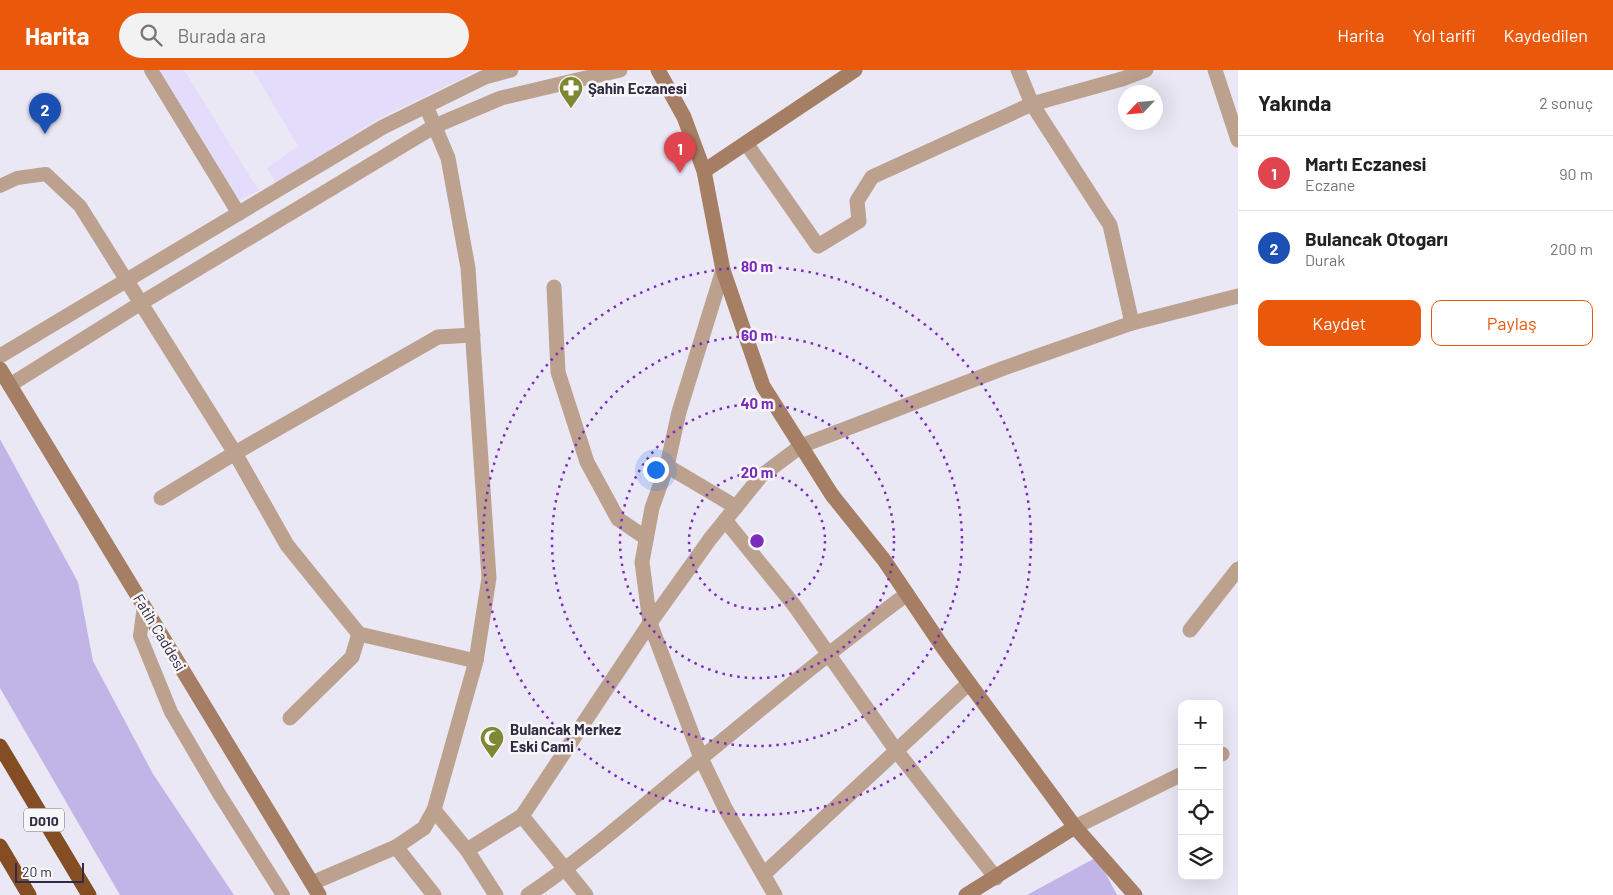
<!DOCTYPE html>
<html lang="tr">
<meta charset="utf-8">
<style>
body{margin:0;font-family:Barlow,sans-serif;background:#f2f2f2;color:#222}
.controls{position:absolute;right:15px;bottom:15px;display:grid;overflow:hidden;border-radius:10px;box-shadow:0 5px 20px #0002}
.controls button{width:45px;height:45px;display:grid;place-items:center;padding:0;border:0;border-bottom:1px solid #e0e0e0;background:#fff;color:#222;font:25px sans-serif}
.compass{position:absolute;left:1118px;top:15px;width:45px;height:45px;border-radius:50%;background:#fff;box-shadow:0 5px 20px #0002;rotate:244deg}
.scale{position:absolute;left:15px;bottom:12px;width:69px;box-sizing:border-box;padding-left:5px;border:2px solid #322b46;border-top:0;font-size:14px;line-height:18px;white-space:nowrap;color:#322b46;-webkit-text-stroke:4px #f7f7f7;paint-order:stroke}
.you{position:absolute;left:655px;top:399px;width:18px;height:18px;margin:-12px;border:4px solid #fff;border-radius:50%;background:#1a73e8;box-shadow:0 0 0 8px #1a73e833}
.badge{display:grid;place-items:center;width:32px;height:32px;border-radius:50%;background:#ea580c;color:#fff;font-size:16px;font-weight:700}
.pin{position:absolute;translate:-50% -41px;filter:drop-shadow(0 1px 2px #0008)}
.pin::after{content:'';position:absolute;top:26px;width:18px;height:15px;background:inherit;clip-path:polygon(0 0,100% 0,50% 100%)}
.list{margin:0;padding:0;list-style:none}
h2{display:flex;justify-content:space-between;align-items:center;height:65px;margin:0;padding:0 20px;font-size:21px}
h2 small{font-size:16px;font-weight:400;color:#767676}
.list li{display:grid;grid-template-columns:32px 1fr auto;gap:15px;align-items:center;box-sizing:border-box;height:75px;padding:0 20px;border-top:1px solid #e0e0e0}
.list b{display:block;font-size:19px;white-space:nowrap}
.list p{margin:0;font-size:16px;white-space:nowrap;color:#767676}
.list em{font-size:16px;font-style:normal;color:#767676}
.actions{display:flex;gap:10px;padding:15px 20px}
.actions a{flex:1;padding:11px 0;border:1px solid #ea580c;border-radius:10px;text-align:center;font-size:18px;color:#ea580c}
.actions .main{background:#ea580c;color:#fff}
.icon{flex:none;width:28px;height:28px;fill:none;stroke:currentColor;stroke-width:2;stroke-linecap:round;stroke-linejoin:round}
.map{position:relative;flex:none;width:1238px;height:825px;overflow:hidden}
header{display:flex;align-items:center;gap:30px;box-sizing:border-box;height:70px;padding:0 25px;background:#ea580c;color:#fff}
header strong{font-size:24px}
nav{display:flex;gap:28px;margin-inline-start:auto;font-size:18px}
.search{width:350px;height:45px;background:#f2f2f2;display:flex;align-items:center;gap:12px;box-sizing:border-box;padding:0 18px;border-radius:28px;color:#767676;font-size:19px}
main{display:flex}
aside{flex:1;background:#fff}
.map>svg:first-child{display:block}
</style>
<header>
<strong>Harita</strong>
<div class="search"><svg class="icon" aria-label="search" viewBox="0 0 24 24"><circle cx="10" cy="10" r="6"/><path d="M15 15l6 6"/></svg>Burada ara</div>
<nav><a>Harita</a><a>Yol tarifi</a><a>Kaydedilen</a></nav>
</header>
<main>
<div class="map">
<svg width="1238" height="825" viewBox="0 0 1238 825">
<rect width="100%" height="100%" fill="#ebe8f6"/>
<g fill="#e3dcfb">
<path d="M 151,0 L 184,0 L 259,121 L 230,133 Z"/>
<path d="M 253,0 L 479,0 L 380,48 L 276,113 L 267,98 L 298,76 Z"/>
</g>
<g fill="#c1b5e8">
<path d="M 0,369 L 78,512 L 93,591 L 153,704 L 234,825 L 120,825 L 0,618 Z"/>
<path d="M 1097,787 L 1117,825 L 1027,825 Z"/>
</g>
<g fill="none" stroke-linecap="round" stroke-linejoin="round">
<g stroke="#bda18f" stroke-width="14">
<path d="M 151,0 L 239,144"/>
<path d="M 0,116 L 17,108 L 46,104 L 80,136 L 127,211"/>
<path d="M 144,536 L 140,566 L 171,642 L 218,722 L 283,825"/>
</g>
<g stroke="#bda18f" stroke-width="15">
<path d="M 1018,0 L 1032,34 L 1110,155 L 1132,253"/>
<path d="M 1215,0 L 1238,70"/>
<path d="M 746,73 L 818,176 L 859,151 L 857,131 L 872,107 L 1032,34 L 1122,9 L 1146,0"/>
<path d="M 723,200 L 679,342 L 667,396 L 652,438 L 642,492 L 650,553 L 701,688 L 725,738 L 775,825"/>
<path d="M 127,211 L 235,383 L 287,475 L 359,564 L 476,591"/>
<path d="M 554,217 L 558,302 L 587,392 L 618,449 L 646,468"/>
<path d="M 0,286 L 383,57 L 485,7 L 511,0"/>
<path d="M 10,315 L 141,233 L 435,56 L 501,28 L 620,0"/>
<path d="M 667,396 L 736,437"/>
<path d="M 161,428 L 235,383 L 438,267 L 473,265"/>
<path d="M 725,450 L 794,535 L 895,679 L 996,808"/>
<path d="M 1190,560 L 1238,499"/>
<path d="M 290,648 L 352,587 L 359,564"/>
<path d="M 1219,685 L 1222,684"/>
<path d="M 434,740 L 467,780 L 496,825"/>
<path d="M 522,746 L 586,825"/>
<path d="M 1075,757 L 1182,704"/>
<path d="M 396,777 L 434,825"/>
<path d="M 467,780 L 522,746 L 650,553 L 710,469 L 761,406 L 801,376 L 1004,298 L 1132,253 L 1238,226"/>
<path d="M 764,804 L 969,613"/>
<path d="M 312,813 L 396,777 L 424,758 L 434,740 L 476,591 L 489,508 L 468,198 L 448,88 L 426,36"/>
<path d="M 528,825 C 579,791 624,752 671,713 C 749,649 826,584 907,524"/>
</g>
<g stroke="#a57e63" stroke-width="15">
<path d="M 658,0 L 684,47 L 704,101 L 723,200 L 763,316 L 832,425 L 884,490 L 944,579 L 1075,757 L 1135,825"/>
<path d="M 704,101 L 855,0"/>
<path d="M 0,299 L 319,825"/>
<path d="M 966,825 L 1075,757"/>
</g>
<g stroke="#844d24" stroke-width="15">
<path d="M 0,676 L 89,825"/>
<path d="M 0,776 L 29,825"/>
</g>
</g>
<g fill="none" stroke="#7b2cbf" stroke-width="2.5" stroke-dasharray="2.5 5">
<circle cx="757" cy="471" r="68"/>
<circle cx="757" cy="471" r="137"/>
<circle cx="757" cy="471" r="205"/>
<circle cx="757" cy="471" r="274"/>
</g>
<defs>
<symbol id="pharmacy-pin" viewBox="-11 -11 22 30"><path d="M0 17L-7.5 6A9.5 9.5 0 1 1 7.5 6Z" fill="#7d8734" stroke="#f7f7f7"/><path d="M-2-6h4v4h4v4h-4v4h-4v-4h-4v-4h4Z" fill="#fff"/></symbol>
<symbol id="mosque-pin" viewBox="-11 -11 22 30"><path d="M0 17L-7.5 6A9.5 9.5 0 1 1 7.5 6Z" fill="#7d8734" stroke="#f7f7f7"/><path d="M3.5-4.9A6 6 0 1 0 3.5 4.9A5 5 0 1 1 3.5-4.9Z" fill="#fff"/></symbol>
</defs>
<g fill-rule="evenodd">
<use href="#pharmacy-pin" x="557" y="4" width="28" height="38"/>
<use href="#mosque-pin" x="478" y="654" width="28" height="38"/>
</g>
<g text-anchor="middle" dominant-baseline="central" stroke-width="5" stroke-linejoin="round" paint-order="stroke">
<rect fill="#f7f7f7" stroke="#6d687b" stroke-width="1" x="24" y="738.5" width="40" height="23" rx="4"/>
<g font-size="14" font-weight="bold" fill="#322b46">
<text x="44" y="750">D010</text>
</g>
<g font-size="15" font-weight="bold" fill="#322b46" stroke="#f7f7f7" text-anchor="start">
<text x="588" y="18">Şahin Eczanesi</text>
<text x="510" y="659">Bulancak Merkez<tspan x="510" dy="17">Eski Cami</tspan></text>
</g>
<g font-size="15" fill="#322b46" stroke="#f7f7f7">
<text transform="translate(160 562) rotate(59)">Fatih Caddesi</text>
</g>
</g>
<circle cx="757" cy="471" r="8" fill="#7b2cbf" stroke="#f7f7f7" stroke-width="2.5"/>
<g font-size="15" text-anchor="middle" font-weight="bold" fill="#7b2cbf" stroke="#f7f7f7" stroke-width="5" stroke-linejoin="round" paint-order="stroke">
<text x="757" y="202">80 m</text>
<text x="757" y="271">60 m</text>
<text x="757" y="339">40 m</text>
<text x="757" y="408">20 m</text>
</g>
</svg>
<div class="controls">
<button>+</button>
<button>−</button>
<button><svg class="icon" aria-label="locate" viewBox="0 0 24 24"><circle cx="12" cy="12" r="6"/><path d="M12 2v4M12 18v4M2 12h4M18 12h4"/></svg></button>
<button><svg class="icon" aria-label="layers" viewBox="0 0 24 24"><path d="M12 4l9 5-9 5-9-5zM3 14l9 5 9-5"/></svg></button>
</div>
<svg class="compass" viewBox="-18 -18 36 36"><path d="M0-13l5 13h-10z" fill="#e53935"/><path d="M0 13l5-13h-10z" fill="#767676"/></svg>
<div class="scale">20 m</div>
<div class="you"></div>
<div class="pin badge" style="left:680px;top:103px;background:#e0444e">1</div>
<div class="pin badge" style="left:45px;top:64px;background:#1a4fb4">2</div>
</div>
<aside>
<h2>Yakında<small>2 sonuç</small></h2>
<ul class="list">
<li><span class="badge" style="background:#e0444e">1</span><div><b>Martı Eczanesi</b><p>Eczane</p></div><em>90 m</em></li>
<li><span class="badge" style="background:#1a4fb4">2</span><div><b>Bulancak Otogarı</b><p>Durak</p></div><em>200 m</em></li>
</ul>
<div class="actions"><a class="main">Kaydet</a><a>Paylaş</a></div>
</aside>
</main>
